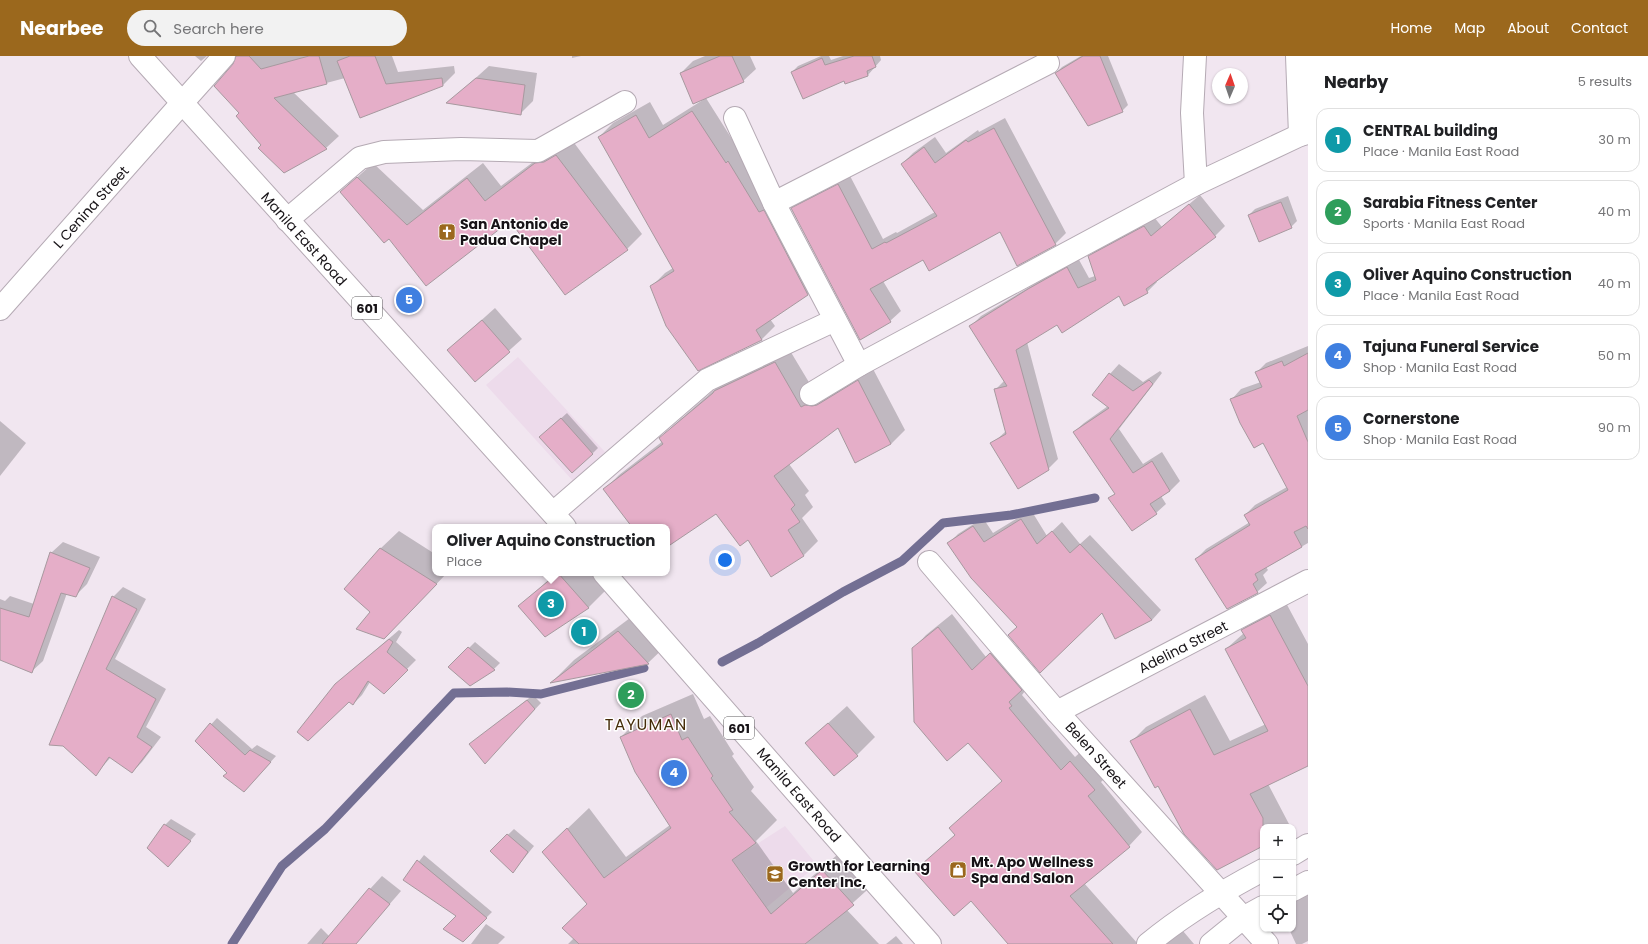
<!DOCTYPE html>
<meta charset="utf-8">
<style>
body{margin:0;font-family:Poppins,sans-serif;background:#f2f2f2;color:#202124}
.controls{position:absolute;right:12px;bottom:12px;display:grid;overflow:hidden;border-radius:8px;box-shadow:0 1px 3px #0004}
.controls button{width:36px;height:36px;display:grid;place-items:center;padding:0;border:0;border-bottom:1px solid #e0e0e0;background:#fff;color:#202124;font:20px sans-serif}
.compass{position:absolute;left:1212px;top:12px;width:36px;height:36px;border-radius:50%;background:#fff;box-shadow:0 1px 3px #0004;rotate:2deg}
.you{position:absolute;left:725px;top:504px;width:14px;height:14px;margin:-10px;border:3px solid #fff;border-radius:50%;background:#1a73e8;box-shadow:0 0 0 6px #1a73e833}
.badge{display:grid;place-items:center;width:26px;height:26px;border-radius:50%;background:#9b681d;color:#fff;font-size:13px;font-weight:700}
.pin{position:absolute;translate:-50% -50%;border:2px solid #fff;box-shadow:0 1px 4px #0006}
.popup{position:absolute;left:432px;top:468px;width:238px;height:52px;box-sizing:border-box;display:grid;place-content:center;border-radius:8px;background:#fff;filter:drop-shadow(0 1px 3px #0005);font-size:13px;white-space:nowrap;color:#757577}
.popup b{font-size:15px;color:#202124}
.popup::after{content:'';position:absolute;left:50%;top:100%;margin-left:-8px;border:8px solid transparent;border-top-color:#fff}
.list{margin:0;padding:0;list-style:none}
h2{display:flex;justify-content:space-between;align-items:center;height:52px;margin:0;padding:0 16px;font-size:17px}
h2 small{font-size:13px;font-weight:400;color:#757577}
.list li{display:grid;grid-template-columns:26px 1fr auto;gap:12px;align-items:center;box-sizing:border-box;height:64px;margin:0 8px 8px;padding:0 8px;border:1px solid #e0e0e0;border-radius:12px}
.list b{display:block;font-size:15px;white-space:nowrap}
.list p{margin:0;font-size:13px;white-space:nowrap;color:#757577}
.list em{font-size:13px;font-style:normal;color:#757577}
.icon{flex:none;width:22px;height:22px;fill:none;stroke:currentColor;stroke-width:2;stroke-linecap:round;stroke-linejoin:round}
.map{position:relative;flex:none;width:1308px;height:888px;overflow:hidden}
header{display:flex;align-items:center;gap:24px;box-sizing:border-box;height:56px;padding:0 20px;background:#9b681d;color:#fff}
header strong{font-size:19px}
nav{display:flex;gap:22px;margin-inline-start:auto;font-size:14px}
.search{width:280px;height:36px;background:#f2f2f2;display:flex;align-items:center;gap:10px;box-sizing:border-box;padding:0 14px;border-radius:22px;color:#757577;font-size:15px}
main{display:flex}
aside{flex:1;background:#fff}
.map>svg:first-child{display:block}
</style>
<header>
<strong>Nearbee</strong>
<div class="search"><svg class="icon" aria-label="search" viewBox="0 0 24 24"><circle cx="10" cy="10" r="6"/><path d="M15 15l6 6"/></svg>Search here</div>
<nav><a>Home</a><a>Map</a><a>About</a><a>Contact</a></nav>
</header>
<main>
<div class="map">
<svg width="1308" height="888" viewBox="0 0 1308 888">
<rect width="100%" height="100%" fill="#f1e6f0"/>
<g fill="#eddbeb">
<path d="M 518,301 L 605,396 L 573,425 L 486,329 Z"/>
<path d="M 785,770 L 817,809 L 754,862 L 740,837 L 751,827 L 732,804 Z"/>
</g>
<g fill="#0003">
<path d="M 195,0 L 207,0 L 201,5 Z"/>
<path d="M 237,0 L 392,0 L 398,16 L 454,10 L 455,17 L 443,29 L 360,61 L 345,22 L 293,36 L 339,80 L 326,92 L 284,116 L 263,89 L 234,9 Z"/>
<path d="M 572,0 L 581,0 L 572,2 Z"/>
<path d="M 705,0 L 750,0 L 756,13 L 743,25 L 681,17 L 693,5 Z"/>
<path d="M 821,0 L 829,0 L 831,4 L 843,0 L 880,0 L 881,4 L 868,19 L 845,27 L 844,24 L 792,16 L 798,10 Z"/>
<path d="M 1081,0 L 1108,0 L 1128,49 L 1122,55 L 1056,17 L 1062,11 Z"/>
<path d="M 489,10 L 537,17 L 533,45 L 520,58 L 448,47 Z"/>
<path d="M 706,42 L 821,224 L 807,238 L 770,263 L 775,270 L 761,284 L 651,231 L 665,217 L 673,212 L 599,81 L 613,67 L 650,46 L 663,69 Z"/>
<path d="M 1005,62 L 1066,177 L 1055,188 L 1000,174 L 923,203 L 883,225 L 901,255 L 890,265 L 792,153 L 803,142 L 849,118 L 883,183 L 896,176 L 897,177 L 935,156 L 902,108 L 913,97 L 935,81 L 946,97 L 978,74 L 979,76 Z"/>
<path d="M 572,84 L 642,178 L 627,193 L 510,164 L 389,182 L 341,136 L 373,107 L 423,154 L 483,107 L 501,130 L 552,92 Z"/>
<path d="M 1200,139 L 1225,170 L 1215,180 L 1156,224 L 1157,226 L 1147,236 L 1119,238 L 1057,267 L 1027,286 L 1058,403 L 1048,413 L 992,388 L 1006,375 L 995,334 L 1005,324 L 971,270 L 981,260 L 1078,202 L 1089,222 L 1095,220 L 1089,201 L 1099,190 L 1154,161 L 1162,171 Z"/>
<path d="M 1288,140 L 1297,165 L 1291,171 L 1249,159 L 1255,153 Z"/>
<path d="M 495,252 L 522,283 L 475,325 L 448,294 Z"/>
<path d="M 1308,290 L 1308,487 L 1266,511 L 1268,514 L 1263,519 L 1267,527 L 1257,536 L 1196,503 L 1206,493 L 1250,466 L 1245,459 L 1255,449 L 1287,431 L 1264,386 L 1232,343 L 1241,333 L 1261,326 L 1257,316 L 1266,307 Z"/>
<path d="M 789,293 L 816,338 L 872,311 L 905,374 L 891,388 L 838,371 L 789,408 L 809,435 L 805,439 L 813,451 L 802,462 L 818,485 L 804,499 L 771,519 L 748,483 L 716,456 L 667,490 L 667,471 L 635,471 L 605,433 L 619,419 L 663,385 L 661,382 L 675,368 L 729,321 Z"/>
<path d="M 1119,308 L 1143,326 L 1160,315 L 1162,317 L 1119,373 L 1143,408 L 1162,396 L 1180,425 L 1170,435 L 1161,440 L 1166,448 L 1156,457 L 1110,442 L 1116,437 L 1074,376 L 1084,367 L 1108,350 L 1110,318 Z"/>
<path d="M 567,357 L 598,392 L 593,397 L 547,375 Z"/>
<path d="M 0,365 L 26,387 L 0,420 Z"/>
<path d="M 1031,454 L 1047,480 L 1062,466 L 1080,488 L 1090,479 L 1161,554 L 1152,564 L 1116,582 L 1103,556 L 1018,571 L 948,488 L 958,478 L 983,462 L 993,477 Z"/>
<path d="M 399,475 L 435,498 L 435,517 L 447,517 L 402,564 L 371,556 L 380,493 Z"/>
<path d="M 63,486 L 100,501 L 87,528 L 76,539 L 67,537 L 43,605 L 31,616 L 0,603 L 0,543 L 5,545 L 10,540 L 34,548 L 51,497 Z"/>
<path d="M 556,517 L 597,517 L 609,531 L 589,551 L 546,579 L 520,550 Z"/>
<path d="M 123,531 L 146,543 L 115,603 L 166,633 L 146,671 L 161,681 L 142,706 L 132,716 L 111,701 L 96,718 L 63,689 L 113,541 Z"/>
<path d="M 1285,545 L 1308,588 L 1308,709 L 1268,728 L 1289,768 L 1286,771 L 1263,771 L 1263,789 L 1159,729 L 1131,686 L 1146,671 L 1205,639 L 1230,685 L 1266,668 L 1226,593 L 1244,577 L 1242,574 L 1257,559 Z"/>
<path d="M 642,553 L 671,585 L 648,607 L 553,625 L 574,604 Z"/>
<path d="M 952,558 L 986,601 L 1004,584 L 1034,620 L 1022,632 L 1025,635 L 1022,639 L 1075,701 L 1084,693 L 1108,719 L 1101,726 L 1142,776 L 1129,790 L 1084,827 L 1138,888 L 1010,888 L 971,844 L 915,815 L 956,778 L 1003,725 L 913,593 L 926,579 Z"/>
<path d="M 399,574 L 402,576 L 396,586 L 416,604 L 384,636 L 370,626 L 362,639 L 353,648 L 336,628 Z"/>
<path d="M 475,586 L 500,607 L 494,613 L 450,611 Z"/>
<path d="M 693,638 L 704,663 L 710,660 L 734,698 L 732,700 L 754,731 L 751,735 L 777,764 L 756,785 L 793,837 L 844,793 L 875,827 L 846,853 L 879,888 L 568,888 L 574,882 L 588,847 L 543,796 L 589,752 L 626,801 L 670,769 L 621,681 L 642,660 Z"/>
<path d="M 533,639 L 541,647 L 491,700 L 470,688 Z"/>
<path d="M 847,650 L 875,681 L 857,699 L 806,687 Z"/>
<path d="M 217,662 L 252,693 L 257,689 L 276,700 L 250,729 L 228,717 L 196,685 Z"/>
<path d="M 171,763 L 196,778 L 174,804 L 165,769 Z"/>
<path d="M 514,773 L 534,790 L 513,816 L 491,795 Z"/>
<path d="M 424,799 L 492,856 L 463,885 L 457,860 L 405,823 Z"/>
<path d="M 382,820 L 401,835 L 362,880 L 370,833 Z"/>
<path d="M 1308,834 L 1308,885 L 1302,888 L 1296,888 L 1289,873 L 1293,873 L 1293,844 Z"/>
<path d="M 486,868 L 505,881 L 498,888 L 471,888 Z"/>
<path d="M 321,872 L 337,888 L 307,888 Z"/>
<path d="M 1183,875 L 1194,888 L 1163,888 L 1170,885 Z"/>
<path d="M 896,880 L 903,888 L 886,888 Z"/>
</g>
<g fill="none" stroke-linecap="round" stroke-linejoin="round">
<g stroke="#736f93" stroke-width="9">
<path d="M 722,606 L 758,587 L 843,536 L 902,505 L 943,467 L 1011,459 L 1095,442"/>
<path d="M 232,888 L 282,810 L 325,773 L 454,637 L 507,636 L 541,638 L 644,612"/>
</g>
</g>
<g fill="#e5aec8" stroke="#a7999f">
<path d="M 236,0 L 249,0 L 261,13 L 309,0 L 319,0 L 327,28 L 274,42 L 327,93 L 284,117 L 258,92 L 261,89 L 236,60 L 239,57 L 214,30 L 233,8 Z"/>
<path d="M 350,0 L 375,0 L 386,28 L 442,22 L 443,30 L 360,62 L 337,5 Z"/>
<path d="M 720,0 L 732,0 L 744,26 L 693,48 L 680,17 Z"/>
<path d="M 854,0 L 872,0 L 876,11 L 867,15 L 868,20 L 845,28 L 844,25 L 803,43 L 791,16 L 822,2 L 825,9 Z"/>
<path d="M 1083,0 L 1100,0 L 1123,56 L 1088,70 L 1055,17 Z"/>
<path d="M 476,22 L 525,29 L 521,59 L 446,47 Z"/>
<path d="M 692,55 L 726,107 L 728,105 L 759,156 L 764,154 L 808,239 L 756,274 L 762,284 L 698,315 L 666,270 L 650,230 L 674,215 L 598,81 L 636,59 L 649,82 Z"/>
<path d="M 994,72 L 1056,189 L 1017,210 L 1000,176 L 929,215 L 923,204 L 870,233 L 891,266 L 860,284 L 791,152 L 838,128 L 872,193 L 885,186 L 886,187 L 937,160 L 901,108 L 924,91 L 935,107 L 966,84 L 968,86 Z"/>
<path d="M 556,99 L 628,194 L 565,239 L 510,165 L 426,230 L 389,183 L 384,187 L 340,136 L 357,121 L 407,169 L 467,122 L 485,145 L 535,107 L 544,106 Z"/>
<path d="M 1281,146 L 1292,172 L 1259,186 L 1248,159 Z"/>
<path d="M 1189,148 L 1216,181 L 1146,233 L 1148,237 L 1124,250 L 1119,240 L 1062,277 L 1057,269 L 1016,294 L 1049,414 L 1018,433 L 990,387 L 1006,378 L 994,333 L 1007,330 L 969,270 L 1028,233 L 1067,211 L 1078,232 L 1096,224 L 1088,200 L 1144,170 L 1151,180 Z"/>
<path d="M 482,264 L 510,296 L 475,326 L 447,294 Z"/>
<path d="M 1308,297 L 1308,354 L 1297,360 L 1308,386 L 1308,473 L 1306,470 L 1294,476 L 1302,491 L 1255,518 L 1258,524 L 1253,528 L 1258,537 L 1227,553 L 1195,503 L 1250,469 L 1244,459 L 1288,434 L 1263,387 L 1254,392 L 1240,367 L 1230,343 L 1262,331 L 1255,316 L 1282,305 L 1284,310 Z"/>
<path d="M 775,306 L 801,351 L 805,349 L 812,350 L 817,349 L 858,324 L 891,388 L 855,407 L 838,372 L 774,420 L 795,449 L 791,453 L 800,466 L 788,474 L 804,500 L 771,521 L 748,484 L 740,490 L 716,458 L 667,491 L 667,471 L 632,471 L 603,433 L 663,388 L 659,382 L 713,337 L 714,335 Z"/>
<path d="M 1109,317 L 1133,335 L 1149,324 L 1153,328 L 1110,383 L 1133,417 L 1152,405 L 1170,435 L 1150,448 L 1157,458 L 1132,475 L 1108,442 L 1115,438 L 1073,376 L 1109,352 L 1092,339 Z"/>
<path d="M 561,362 L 593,398 L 572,417 L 539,381 Z"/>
<path d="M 1021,463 L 1037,488 L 1052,475 L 1070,497 L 1080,488 L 1152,564 L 1115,583 L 1102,557 L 1040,617 L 1008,579 L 1017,571 L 971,522 L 947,487 L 973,470 L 984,486 Z"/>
<path d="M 380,492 L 437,528 L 384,583 L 356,573 L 370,556 L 344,533 Z"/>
<path d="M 50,496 L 90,512 L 76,541 L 61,537 L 32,617 L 0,604 L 0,552 L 29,561 Z"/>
<path d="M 558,517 L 589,552 L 545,581 L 518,550 Z"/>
<path d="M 112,540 L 137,553 L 106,613 L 156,643 L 137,681 L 152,691 L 132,717 L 109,701 L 96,720 L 63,690 L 49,689 Z"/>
<path d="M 1270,559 L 1308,630 L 1308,710 L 1250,738 L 1263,762 L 1263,790 L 1217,814 L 1184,778 L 1158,730 L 1155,732 L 1130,685 L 1190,653 L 1214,699 L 1268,675 L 1225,593 L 1246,582 L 1241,574 Z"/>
<path d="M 938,571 L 972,614 L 990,597 L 1022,634 L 1009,646 L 1012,650 L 1009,652 L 1061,714 L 1070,705 L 1095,734 L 1088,740 L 1130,791 L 1070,840 L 1113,888 L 1008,888 L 971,845 L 954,860 L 914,815 L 955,779 L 949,772 L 1002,725 L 968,687 L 947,705 L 914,666 L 912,592 Z"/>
<path d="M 618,575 L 649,608 L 550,627 Z"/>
<path d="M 389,583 L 393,586 L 387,596 L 408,614 L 384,638 L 368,625 L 353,649 L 349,646 L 308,685 L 297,676 L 335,628 Z"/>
<path d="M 468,591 L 495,614 L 470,630 L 448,611 Z"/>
<path d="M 527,644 L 535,653 L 485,708 L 469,688 Z"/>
<path d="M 671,658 L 682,684 L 688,681 L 713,720 L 711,722 L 733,754 L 729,756 L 756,787 L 732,804 L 771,858 L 822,814 L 854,849 L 805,888 L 579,888 L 562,872 L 587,848 L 542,796 L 567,772 L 604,822 L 671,772 L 635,716 L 620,681 Z"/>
<path d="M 210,667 L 245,699 L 250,694 L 271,706 L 244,736 L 223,720 L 227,717 L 195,685 Z"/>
<path d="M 828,667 L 858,700 L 834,720 L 805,687 Z"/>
<path d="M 164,768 L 191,785 L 168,811 L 147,792 Z"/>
<path d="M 507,778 L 528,796 L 513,817 L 490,795 Z"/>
<path d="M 417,804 L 487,862 L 463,886 L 443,873 L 456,860 L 403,824 Z"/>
<path d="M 369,832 L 390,848 L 356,888 L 322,888 Z"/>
</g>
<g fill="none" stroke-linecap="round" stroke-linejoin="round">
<defs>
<g id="minor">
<path d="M 1195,0 L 1192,57 L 1196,128"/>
<path d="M 1297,0 L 1300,79"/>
<path d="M 735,62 L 774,147 L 859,309"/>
<path d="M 774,147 L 1048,7"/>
<path d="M 287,164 L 360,102 L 384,96 L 461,93 L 538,95 L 625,46"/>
<path d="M 0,253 L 182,47"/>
<path d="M 811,338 L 859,309 L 1196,128 L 1300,79 L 1308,77"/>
<path d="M 553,457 L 707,324 L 835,264"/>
<path d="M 929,506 L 1057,656 L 1267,888"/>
<path d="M 1057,656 L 1308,525"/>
</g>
<g id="tertiary">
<path d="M 182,47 L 224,0"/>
<path d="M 1293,798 L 1308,789"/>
<path d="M 1293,834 L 1308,826"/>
<path d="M 1148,888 C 1183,859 1223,835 1263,814"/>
<path d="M 1211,888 L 1243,862 L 1263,851"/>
</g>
<g id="primary">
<path d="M 140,0 L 565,471"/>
<path d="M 604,517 L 875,826 L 930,888"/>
</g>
</defs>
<use href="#minor" stroke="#b5aab4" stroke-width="24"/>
<use href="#tertiary" stroke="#b5aab4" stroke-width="24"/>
<use href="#primary" stroke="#b5aab4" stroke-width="24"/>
<use href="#minor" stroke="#fff" stroke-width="22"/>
<use href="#tertiary" stroke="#fff" stroke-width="22"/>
<use href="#primary" stroke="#fff" stroke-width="22"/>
</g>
<defs>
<symbol id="church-square" viewBox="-11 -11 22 22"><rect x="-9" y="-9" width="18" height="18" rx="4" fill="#9b681d" stroke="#fff"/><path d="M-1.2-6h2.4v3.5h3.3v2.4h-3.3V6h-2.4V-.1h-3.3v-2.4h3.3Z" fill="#fff"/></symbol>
<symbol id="shop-square" viewBox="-11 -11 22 22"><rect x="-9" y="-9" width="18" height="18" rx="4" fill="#9b681d" stroke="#fff"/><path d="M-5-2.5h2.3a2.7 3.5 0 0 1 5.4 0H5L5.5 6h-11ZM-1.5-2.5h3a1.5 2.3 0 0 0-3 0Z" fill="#fff"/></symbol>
<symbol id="school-square" viewBox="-11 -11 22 22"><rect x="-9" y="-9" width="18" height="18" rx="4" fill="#9b681d" stroke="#fff"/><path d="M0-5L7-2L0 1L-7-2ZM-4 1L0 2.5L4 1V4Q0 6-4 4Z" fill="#fff"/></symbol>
</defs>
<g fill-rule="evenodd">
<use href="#church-square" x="437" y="166" width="20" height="20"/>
<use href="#shop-square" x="948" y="804" width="20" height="20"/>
<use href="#school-square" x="765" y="808" width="20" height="20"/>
</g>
<g text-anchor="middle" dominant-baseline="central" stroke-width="3" stroke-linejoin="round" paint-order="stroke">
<g fill="#fff" stroke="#5d5a5d" stroke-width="1">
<rect x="352" y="241" width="30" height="22" rx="3"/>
<rect x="724" y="661" width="30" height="22" rx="3"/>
</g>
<g font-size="13" font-weight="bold" fill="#171317">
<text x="367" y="252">601</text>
<text x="739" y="672">601</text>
</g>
<g font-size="14" fill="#171317" stroke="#fff">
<text transform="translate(91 151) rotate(-48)">L Cenina Street</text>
<text transform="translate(304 183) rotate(48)">Manila East Road</text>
<text transform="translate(1183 591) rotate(-27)">Adelina Street</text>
<text transform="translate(1096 699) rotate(48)">Belen Street</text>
<text transform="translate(799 739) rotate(49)">Manila East Road</text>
</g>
<g font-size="14" font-weight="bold" fill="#171317" stroke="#fff" text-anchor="start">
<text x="460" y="168">San Antonio de<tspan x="460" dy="16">Padua Chapel</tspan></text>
<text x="971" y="806">Mt. Apo Wellness<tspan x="971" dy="16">Spa and Salon</tspan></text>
<text x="788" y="810">Growth for Learning<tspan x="788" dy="16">Center Inc,</tspan></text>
</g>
<g font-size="16" letter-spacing="1" fill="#452c09" stroke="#fff">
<text x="646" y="668">TAYUMAN</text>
</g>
</g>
</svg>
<div class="controls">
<button>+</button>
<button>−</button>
<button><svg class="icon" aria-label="locate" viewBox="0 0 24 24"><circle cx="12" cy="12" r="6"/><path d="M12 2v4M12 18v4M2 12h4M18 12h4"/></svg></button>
</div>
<svg class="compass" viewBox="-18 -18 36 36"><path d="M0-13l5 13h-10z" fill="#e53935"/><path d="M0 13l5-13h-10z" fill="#757577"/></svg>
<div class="you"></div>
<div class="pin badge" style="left:584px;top:576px;background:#0f9aa8">1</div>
<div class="pin badge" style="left:631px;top:639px;background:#2e9e5b">2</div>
<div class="pin badge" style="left:551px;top:548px;background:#0f9aa8">3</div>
<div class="popup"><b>Oliver Aquino Construction</b>Place</div>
<div class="pin badge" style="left:674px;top:717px;background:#3f7fe0">4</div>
<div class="pin badge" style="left:409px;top:244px;background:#3f7fe0">5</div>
</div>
<aside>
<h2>Nearby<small>5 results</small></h2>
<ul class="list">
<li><span class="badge" style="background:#0f9aa8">1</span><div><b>CENTRAL building</b><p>Place · Manila East Road</p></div><em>30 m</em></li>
<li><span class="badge" style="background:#2e9e5b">2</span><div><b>Sarabia Fitness Center</b><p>Sports · Manila East Road</p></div><em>40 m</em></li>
<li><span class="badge" style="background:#0f9aa8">3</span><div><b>Oliver Aquino Construction</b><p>Place · Manila East Road</p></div><em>40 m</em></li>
<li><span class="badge" style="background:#3f7fe0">4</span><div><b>Tajuna Funeral Service</b><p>Shop · Manila East Road</p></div><em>50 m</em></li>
<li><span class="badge" style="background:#3f7fe0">5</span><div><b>Cornerstone</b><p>Shop · Manila East Road</p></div><em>90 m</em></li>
</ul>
</aside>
</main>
